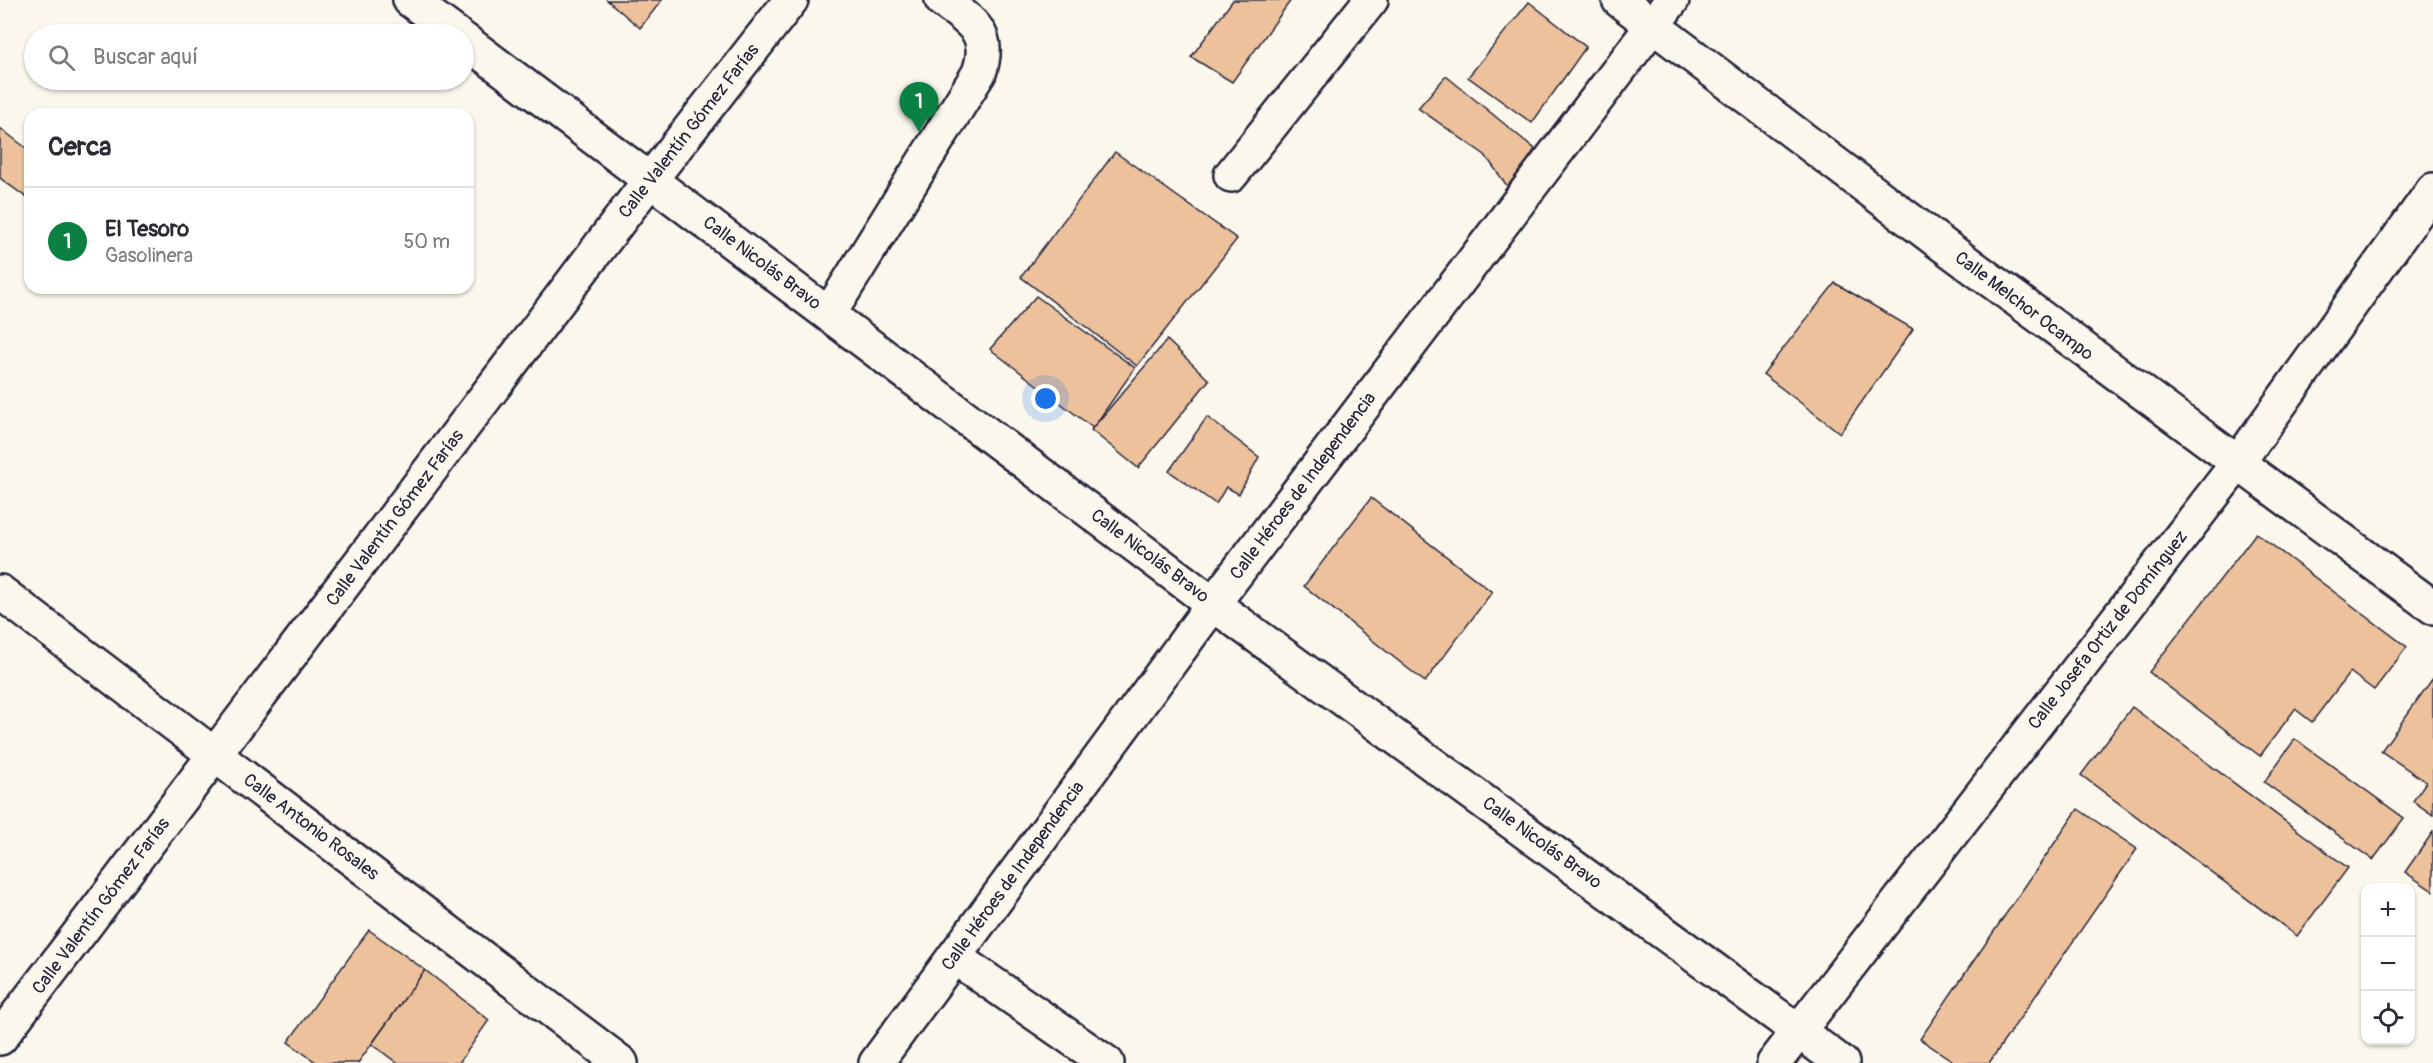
<!DOCTYPE html>
<html lang="es">
<meta charset="utf-8">
<style>
body{margin:0;font-family:Pangolin,sans-serif;background:#f7f7f7;color:#2b2b33}
.controls{position:absolute;right:18px;bottom:18px;display:grid;overflow:hidden;border-radius:12px;box-shadow:0 2px 4px #0004}
.controls button{width:54px;height:54px;display:grid;place-items:center;padding:0;border:0;border-bottom:2px solid #e1e1e2;background:#fff;color:#2b2b33;font:30px sans-serif}
.you{position:absolute;left:1046px;top:399px;width:21px;height:21px;margin:-15px;border:4px solid #fff;border-radius:50%;background:#1a73e8;box-shadow:0 0 0 9px #1a73e833}
.badge{display:grid;place-items:center;width:39px;height:39px;border-radius:50%;background:#0b8043;color:#fff;font-size:20px;font-weight:700}
.pin{position:absolute;translate:-50% -50px;filter:drop-shadow(0 2px 3px #0008)}
.pin::after{content:'';position:absolute;top:32px;width:21px;height:18px;background:inherit;clip-path:polygon(0 0,100% 0,50% 100%)}
.list{margin:0;padding:0;list-style:none}
h2{display:flex;justify-content:space-between;align-items:center;height:78px;margin:0;padding:0 24px;font-size:26px}
h2 small{font-size:20px;font-weight:400;color:#7c7c81}
.list li{display:grid;grid-template-columns:39px 1fr auto;gap:18px;align-items:center;box-sizing:border-box;height:108px;padding:0 24px;border-top:2px solid #e1e1e2}
.list b{display:block;font-size:22px;white-space:nowrap}
.list p{margin:0;font-size:20px;white-space:nowrap;color:#7c7c81}
.list em{font-size:20px;font-style:normal;color:#7c7c81}
.icon{flex:none;width:33px;height:33px;fill:none;stroke:currentColor;stroke-width:2;stroke-linecap:round;stroke-linejoin:round}
.map{position:relative;flex:none;width:2433px;height:1063px;overflow:hidden}
.search{position:absolute;background:#fff;box-shadow:0 2px 4px #0004;left:24px;top:24px;width:450px;height:66px;display:flex;align-items:center;gap:15px;box-sizing:border-box;padding:0 21px;border-radius:33px;color:#7c7c81;font-size:22px}
.panel{position:absolute;background:#fff;box-shadow:0 2px 4px #0004;left:24px;top:108px;width:450px;height:186px;border-radius:18px}
.map>svg:first-child{display:block}
</style>
<div class="map">
<svg width="2433" height="1063" viewBox="0 0 2433 1063">
<rect width="100%" height="100%" fill="#fbf7ec"/>
<filter id="ink" filterUnits="userSpaceOnUse"><feTurbulence type="fractalNoise" baseFrequency=".0167" numOctaves="2"/><feDisplacementMap in="SourceGraphic" scale="12" xChannelSelector="R" yChannelSelector="G"/><feConvolveMatrix kernelMatrix="1 2 1 2 8 2 1 2 1" color-interpolation-filters="sRGB"/></filter>
<g filter="url(#ink)">
<g fill="#ecc19b" stroke="#22223b" stroke-width="1.5">
<path d="M 607,0 L 662,0 L 640,28 Z"/>
<path d="M 1233,0 L 1291,0 L 1232,82 L 1191,57 Z"/>
<path d="M 1529,2 L 1586,47 L 1532,123 L 1468,77 Z"/>
<path d="M 1446,76 L 1535,149 L 1510,190 L 1485,155 L 1418,108 Z"/>
<path d="M 0,128 L 30,151 L 30,200 L 0,178 Z"/>
<path d="M 1115,152 L 1237,239 L 1137,366 L 1021,277 Z"/>
<path d="M 1835,283 L 1913,329 L 1840,433 L 1763,374 Z"/>
<path d="M 1036,296 L 1135,368 L 1093,428 L 990,349 Z"/>
<path d="M 1167,340 L 1209,380 L 1138,468 L 1091,430 Z"/>
<path d="M 1207,417 L 1259,457 L 1239,494 L 1226,487 L 1216,504 L 1169,471 Z"/>
<path d="M 1371,498 L 1492,592 L 1425,682 L 1304,586 Z"/>
<path d="M 2256,533 L 2407,647 L 2374,690 L 2350,672 L 2312,722 L 2295,709 L 2260,756 L 2149,672 Z"/>
<path d="M 2433,678 L 2433,815 L 2413,801 L 2426,782 L 2381,751 Z"/>
<path d="M 2132,707 L 2348,868 L 2297,936 L 2081,775 Z"/>
<path d="M 2295,739 L 2404,818 L 2373,860 L 2264,782 Z"/>
<path d="M 2078,809 L 2137,849 L 1989,1063 L 1956,1063 L 1920,1039 Z"/>
<path d="M 2433,832 L 2433,891 L 2405,872 Z"/>
<path d="M 369,930 L 425,970 L 358,1063 L 317,1063 L 288,1042 Z"/>
<path d="M 425,970 L 489,1020 L 459,1063 L 397,1063 L 372,1044 Z"/>
</g>
<g fill="none" stroke-linecap="round" stroke-linejoin="round">
<defs>
<g id="minor">
<path d="M 410,0 L 456,34"/>
<path d="M 1619,0 L 1939,242 L 2433,607"/>
<path d="M 464,40 L 1213,604 L 1842,1063"/>
<path d="M 1231,175 L 1371,0"/>
<path d="M 829,314 L 979,73 C 993,32 971,22 942,0"/>
<path d="M 0,592 L 621,1063"/>
<path d="M 954,957 L 1107,1063"/>
<path d="M 0,1038 L 650,180 L 791,0"/>
<path d="M 876,1063 L 1213,604 L 1672,0"/>
<path d="M 1774,1063 L 2237,464 L 2433,190"/>
</g>
</defs>
<use href="#minor" stroke="#22223b" stroke-width="38"/>
<use href="#minor" stroke="#fbf7ec" stroke-width="33"/>
</g>
</g>
<g text-anchor="middle" dominant-baseline="central" stroke-width="4.5" stroke-linejoin="round" paint-order="stroke">
<g font-size="18" fill="#22223b" stroke="#fbf7ec">
<text transform="translate(689 131) rotate(-52)">Calle Valentín Gómez Farías</text>
<text transform="translate(762 263) rotate(37)">Calle Nicolás Bravo</text>
<text transform="translate(2024 306) rotate(37)">Calle Melchor Ocampo</text>
<text transform="translate(1303 486) rotate(-53)">Calle Héroes de Independencia</text>
<text transform="translate(395 518) rotate(-53)">Calle Valentín Gómez Farías</text>
<text transform="translate(1150 556) rotate(37)">Calle Nicolás Bravo</text>
<text transform="translate(2108 630) rotate(-52)">Calle Josefa Ortiz de Domínguez</text>
<text transform="translate(311 827) rotate(37)">Calle Antonio Rosales</text>
<text transform="translate(1542 843) rotate(36)">Calle Nicolás Bravo</text>
<text transform="translate(1013 876) rotate(-54)">Calle Héroes de Independencia</text>
<text transform="translate(101 906) rotate(-53)">Calle Valentín Gómez Farías</text>
</g>
</g>
</svg>
<div class="controls">
<button>+</button>
<button>−</button>
<button><svg class="icon" aria-label="locate" viewBox="0 0 24 24"><circle cx="12" cy="12" r="6"/><path d="M12 2v4M12 18v4M2 12h4M18 12h4"/></svg></button>
</div>
<div class="you"></div>
<div class="pin badge" style="left:919px;top:132px">1</div>
<div class="search"><svg class="icon" aria-label="search" viewBox="0 0 24 24"><circle cx="10" cy="10" r="6"/><path d="M15 15l6 6"/></svg>Buscar aquí</div>
<section class="panel">
<h2>Cerca<small></small></h2>
<ul class="list">
<li><span class="badge">1</span><div><b>El Tesoro</b><p>Gasolinera</p></div><em>50 m</em></li>
</ul>
</section>
</div>
